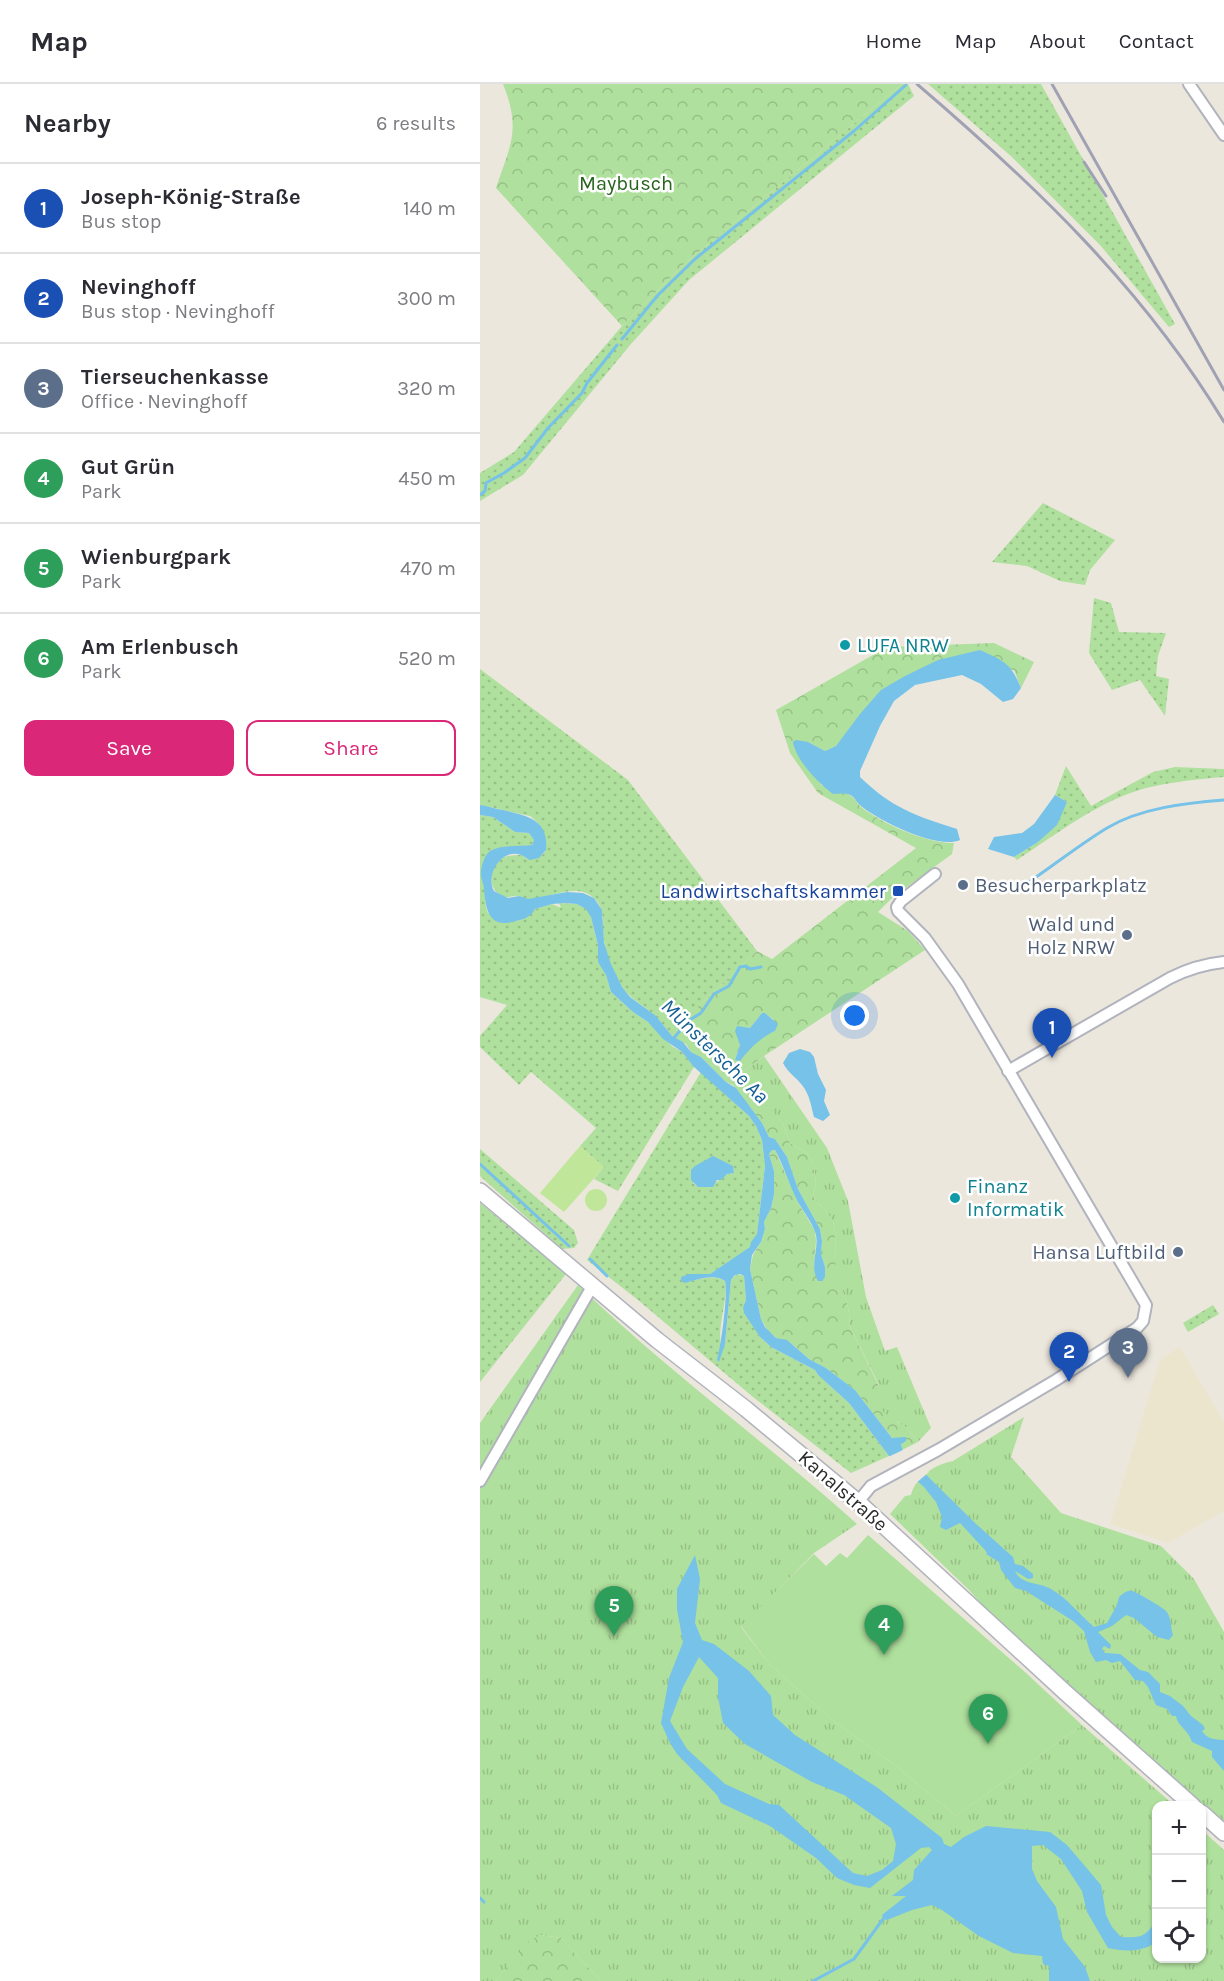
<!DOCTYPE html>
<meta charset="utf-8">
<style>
body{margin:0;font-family:Karla,sans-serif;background:#f7f7f7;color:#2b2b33}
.controls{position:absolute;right:18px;bottom:18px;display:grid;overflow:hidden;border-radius:12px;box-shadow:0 2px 4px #0004}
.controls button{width:54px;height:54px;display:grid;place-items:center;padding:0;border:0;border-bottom:2px solid #e1e1e2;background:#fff;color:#2b2b33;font:30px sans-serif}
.you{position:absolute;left:375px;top:932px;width:21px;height:21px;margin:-15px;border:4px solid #fff;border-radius:50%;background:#1a73e8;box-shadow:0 0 0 9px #1a73e833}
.badge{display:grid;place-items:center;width:39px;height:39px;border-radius:50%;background:#db2777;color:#fff;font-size:20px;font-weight:700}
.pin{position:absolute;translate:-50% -50px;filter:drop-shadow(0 2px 3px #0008)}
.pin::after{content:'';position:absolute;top:32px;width:21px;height:18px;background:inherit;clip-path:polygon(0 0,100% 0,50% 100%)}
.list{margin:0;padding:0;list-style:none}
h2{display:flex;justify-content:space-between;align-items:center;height:78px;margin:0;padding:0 24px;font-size:26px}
h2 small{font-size:20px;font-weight:400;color:#7c7c81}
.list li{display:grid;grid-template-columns:39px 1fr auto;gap:18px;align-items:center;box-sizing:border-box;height:90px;padding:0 24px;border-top:2px solid #e1e1e2}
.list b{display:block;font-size:22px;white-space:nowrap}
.list p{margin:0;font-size:20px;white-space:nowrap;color:#7c7c81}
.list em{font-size:20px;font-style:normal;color:#7c7c81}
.actions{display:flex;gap:12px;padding:18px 24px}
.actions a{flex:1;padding:14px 0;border:2px solid #db2777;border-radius:12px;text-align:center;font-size:21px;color:#db2777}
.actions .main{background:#db2777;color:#fff}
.icon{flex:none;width:33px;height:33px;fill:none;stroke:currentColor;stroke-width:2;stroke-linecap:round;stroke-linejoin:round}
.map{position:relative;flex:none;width:744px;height:1897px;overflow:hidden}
header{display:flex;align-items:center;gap:36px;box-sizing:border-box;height:84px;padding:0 30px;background:#fff;border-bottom:2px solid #e1e1e2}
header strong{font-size:28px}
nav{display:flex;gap:33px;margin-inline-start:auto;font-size:21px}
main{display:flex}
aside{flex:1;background:#fff}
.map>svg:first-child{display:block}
</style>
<header>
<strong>Map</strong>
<nav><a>Home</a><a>Map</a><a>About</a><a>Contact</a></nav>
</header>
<main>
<aside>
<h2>Nearby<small>6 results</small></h2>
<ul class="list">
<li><span class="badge" style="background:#1a4fb4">1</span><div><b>Joseph-König-Straße</b><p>Bus stop</p></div><em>140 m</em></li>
<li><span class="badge" style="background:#1a4fb4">2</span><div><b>Nevinghoff</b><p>Bus stop · Nevinghoff</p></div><em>300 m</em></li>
<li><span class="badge" style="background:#5c6f8a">3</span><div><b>Tierseuchenkasse</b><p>Office · Nevinghoff</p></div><em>320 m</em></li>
<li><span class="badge" style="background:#2e9e5b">4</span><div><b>Gut Grün</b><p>Park</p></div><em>450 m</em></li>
<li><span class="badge" style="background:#2e9e5b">5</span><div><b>Wienburgpark</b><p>Park</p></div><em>470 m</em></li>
<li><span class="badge" style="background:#2e9e5b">6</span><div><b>Am Erlenbusch</b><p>Park</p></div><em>520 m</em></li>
</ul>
<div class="actions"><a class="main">Save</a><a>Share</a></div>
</aside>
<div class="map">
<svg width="744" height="1897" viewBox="0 0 744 1897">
<defs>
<pattern id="grass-dots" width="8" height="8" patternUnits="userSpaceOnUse" patternTransform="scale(1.5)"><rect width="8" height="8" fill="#afe09d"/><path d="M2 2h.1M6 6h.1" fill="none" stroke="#97c087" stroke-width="1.8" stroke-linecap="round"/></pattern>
<pattern id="forest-crowns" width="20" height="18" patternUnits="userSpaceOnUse" patternTransform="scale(1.5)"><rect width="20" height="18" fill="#afe09d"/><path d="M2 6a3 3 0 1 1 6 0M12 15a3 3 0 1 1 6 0" fill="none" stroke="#97c087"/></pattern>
<pattern id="park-tufts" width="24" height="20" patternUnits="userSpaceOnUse" patternTransform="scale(1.5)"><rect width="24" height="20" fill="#afe09d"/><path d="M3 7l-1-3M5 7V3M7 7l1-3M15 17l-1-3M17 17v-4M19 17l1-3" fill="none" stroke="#97c087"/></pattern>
</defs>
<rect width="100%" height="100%" fill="#ece7dd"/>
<path fill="#ece5ce" d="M 700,1263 L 744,1338 L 744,1427 L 688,1459 L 630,1440 L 680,1276 Z"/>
<g fill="url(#grass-dots)" fill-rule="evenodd">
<path d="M 422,0 L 428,0 L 434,12 L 209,196 L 151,260 L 43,391 L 0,417 L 0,389 L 34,368 L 142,242 L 204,180 Z"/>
<path d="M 448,0 L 561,0 L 695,240 L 689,243 L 620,161 L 532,73 Z"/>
<path d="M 563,419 L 635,456 L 610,486 L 605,501 L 580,497 L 547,482 L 512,478 Z"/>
<path d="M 614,514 L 631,519 L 639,548 L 686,549 L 678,572 L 676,592 L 689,595 L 685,632 L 660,596 L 632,606 L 609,569 Z"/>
<path d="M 0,585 L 148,696 L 277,867 L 208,932 L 192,952 C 186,945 181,937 174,931 C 161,919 146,913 138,896 C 132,884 126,870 124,857 C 121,842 127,826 114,814 C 97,798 70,814 51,815 C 46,816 43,813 38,812 C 33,811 30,814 25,813 C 8,807 7,787 20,776 C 25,771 35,771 42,771 L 47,775 C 56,775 61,774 66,766 C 65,751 63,741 50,732 L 0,721 Z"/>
<path d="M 586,682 L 611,722 L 673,688 L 695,683 L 744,685 L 744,693 C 718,695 691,698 666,704 C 618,717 577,750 537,776 L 534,773 L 558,758 L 587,718 L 575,711 Z"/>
<path d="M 0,731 L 13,733 L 35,748 L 49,749 L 54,756 L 52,761 C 36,764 11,759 5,777 C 1,787 1,791 4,800 C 6,810 4,819 8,829 L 37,837 L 47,833 L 55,825 L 72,820 L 81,824 L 79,819 L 97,820 L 108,826 L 111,833 L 118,861 L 118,876 L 126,891 L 131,908 L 153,928 L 168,938 L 193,963 L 201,967 L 214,983 L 138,1107 L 114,1095 L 124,1083 L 100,1062 L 116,1044 L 51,988 L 39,1001 L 0,963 L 0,952 L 27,921 L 0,913 Z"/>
<path d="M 221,988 L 269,1032 L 276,1042 L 282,1056 L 285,1082 L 277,1150 L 271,1163 L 230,1190 L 209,1190 L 207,1198 C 220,1195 234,1190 245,1197 C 248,1219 237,1241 241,1263 L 245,1260 L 251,1196 L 257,1190 L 264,1192 L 266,1216 L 263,1223 L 280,1253 L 285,1258 L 291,1263 L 335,1286 L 338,1291 L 369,1319 L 409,1372 L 371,1389 L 273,1313 L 158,1216 L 107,1176 ZM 234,1073 L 253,1083 L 254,1089 L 247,1090 L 230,1103 L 218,1103 L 213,1099 L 215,1082 Z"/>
<path d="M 0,1065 L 94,1146 L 98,1159 L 94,1164 L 82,1165 L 0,1092 Z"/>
<path d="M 0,1119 L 86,1190 L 0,1298 Z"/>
<path d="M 733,1221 L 739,1230 L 708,1248 L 703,1239 Z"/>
</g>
<g fill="url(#forest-crowns)" fill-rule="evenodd">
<path d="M 23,0 L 422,0 L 204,180 L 142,242 L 16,104 C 31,60 41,45 23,0 Z"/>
<path d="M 514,559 L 554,578 L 541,604 L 534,586 L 458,576 L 366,651 L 356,662 L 345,667 L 328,658 L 341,701 C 350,704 363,706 371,712 C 375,714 377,719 380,722 C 400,739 448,760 474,759 L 472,770 L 413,813 L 398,828 L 428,847 L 445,866 L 284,972 L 261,989 L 257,995 L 288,1021 L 303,1040 L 310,1059 L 327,1069 L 334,1082 L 336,1100 L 333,1112 C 339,1122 349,1128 353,1138 C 358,1153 354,1171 357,1186 C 360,1204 372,1223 369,1241 L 416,1337 L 427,1344 L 438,1358 L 422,1366 L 421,1360 L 422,1358 L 412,1354 L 375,1306 L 346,1284 L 329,1275 L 308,1257 L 296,1254 L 288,1247 L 281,1235 L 270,1185 L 273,1171 L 281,1158 L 285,1145 L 284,1138 L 291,1124 L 294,1111 L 294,1087 L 289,1070 L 292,1066 L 295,1066 L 319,1120 L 335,1147 L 336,1157 L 334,1183 L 345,1183 L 341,1170 L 342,1157 L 340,1145 L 318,1105 L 307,1073 L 295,1055 L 289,1053 L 282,1039 L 253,1001 L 246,998 L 221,973 L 211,968 L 206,960 L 192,952 L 208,932 L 277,867 L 292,875 L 436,764 L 338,709 L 310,669 L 296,626 L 407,563 ZM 282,929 L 285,929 L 294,936 L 295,947 L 286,950 L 255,976 L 260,961 L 257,943 L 270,944 Z"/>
<path d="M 61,1851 L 81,1854 L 121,1897 L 16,1897 L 49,1856 Z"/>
</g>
<g fill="url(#park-tufts)">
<path d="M 284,972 L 347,1064 L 368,1117 L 386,1213 L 405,1267 L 417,1263 L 451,1344 L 438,1358 L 427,1344 L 404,1329 L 395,1311 L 399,1301 L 369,1241 C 372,1223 360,1204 356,1186 C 354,1171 358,1153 353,1138 C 349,1128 339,1122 333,1112 L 336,1100 L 334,1082 L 327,1069 L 310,1059 L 303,1040 L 288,1022 L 257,996 L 261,989 Z"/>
<path d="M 98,1201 C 186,1286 286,1358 377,1440 L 334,1469 L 261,1543 L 290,1581 L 355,1638 L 412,1679 L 476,1732 L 602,1641 L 694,1721 L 676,1722 L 676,1874 L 722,1874 L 722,1746 L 744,1766 L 744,1897 L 121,1897 L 81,1854 L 61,1851 L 49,1857 L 16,1897 L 0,1897 L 0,1339 Z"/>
<path d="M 544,1333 L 531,1373 L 581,1429 L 681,1462 L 714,1495 L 744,1548 L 744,1741 L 614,1627 L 522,1543 L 489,1506 L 410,1430 L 425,1412 L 431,1411 C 435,1393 456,1380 473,1377 Z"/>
</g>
<path fill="#afe09d" d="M 388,1451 L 545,1588 L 602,1641 L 476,1732 L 412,1679 L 355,1638 L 290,1581 L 261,1542 L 334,1470 L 346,1482 L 360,1469 L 367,1474 Z"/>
<g fill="#c0e699">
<path d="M 100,1062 L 124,1083 L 84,1128 L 60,1109 Z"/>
<circle cx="116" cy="1116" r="11"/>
</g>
<g fill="#76c2e9" fill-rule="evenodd">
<path d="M 500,566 C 524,577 531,579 541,604 L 533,615 L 523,618 L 501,600 L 482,591 L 435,601 L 414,617 L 400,642 L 380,687 L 380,693 C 412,724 436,732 477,745 L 480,756 C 458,766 399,737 381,722 C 377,719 375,714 372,712 C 366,708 359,710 353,710 C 338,699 316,676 313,658 L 316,656 L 328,658 L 345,667 L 356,662 L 380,630 L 401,606 L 425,592 L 458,576 Z"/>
<path d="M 575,711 L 587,718 L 577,741 L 558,758 L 534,773 L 508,765 L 514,753 L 542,749 L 554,740 Z"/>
<path d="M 0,721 C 8,722 15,725 23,726 C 47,732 69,735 66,766 L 59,774 L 50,776 C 47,775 44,772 41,771 C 21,764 5,791 14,807 L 28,814 L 39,812 L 48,815 L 87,808 L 103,809 L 114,814 L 122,826 L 124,859 L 131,880 L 142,903 L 150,913 L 176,932 L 192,952 L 203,958 L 211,968 L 221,973 L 246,998 L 256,1004 L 282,1039 L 289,1053 L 295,1055 L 307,1073 L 318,1105 L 340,1145 L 342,1157 L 341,1170 L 345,1183 L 345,1193 L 342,1197 L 338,1197 C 329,1182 339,1166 336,1151 C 334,1141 323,1127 318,1118 C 309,1101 304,1082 295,1066 L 292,1066 L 289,1070 L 294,1087 L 294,1111 L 291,1124 L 284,1138 L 285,1145 L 281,1158 L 272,1171 L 270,1185 L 281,1235 L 285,1243 L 296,1254 L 307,1256 L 329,1275 L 346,1284 L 375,1306 L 412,1354 L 426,1353 L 426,1357 L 421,1360 L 423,1368 L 495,1439 L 533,1473 L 535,1480 L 543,1482 L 553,1490 L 553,1494 L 548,1495 L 535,1487 C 541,1501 559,1498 571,1505 C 587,1514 600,1531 614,1543 L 627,1539 L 637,1521 L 639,1513 C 643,1510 647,1506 652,1507 C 655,1507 685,1525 686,1527 C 692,1534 690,1543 693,1551 L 689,1556 L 677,1553 L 654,1534 L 646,1531 L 632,1542 L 618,1548 L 631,1561 L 630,1565 L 624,1562 L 622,1565 L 625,1569 L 640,1570 L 660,1586 L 668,1588 L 680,1600 L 680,1608 L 690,1612 L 703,1622 L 711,1632 L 723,1641 L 725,1645 L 722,1647 C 728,1656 734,1655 744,1656 L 744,1687 L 732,1673 L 732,1667 L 712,1658 C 708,1645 698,1643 696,1632 L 692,1632 L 687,1625 L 676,1621 L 668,1603 L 663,1597 L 655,1596 L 640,1577 L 632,1579 L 626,1576 L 616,1578 L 610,1568 L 604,1547 L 593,1537 L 546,1507 L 535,1504 L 521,1486 L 519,1478 L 506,1470 L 507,1469 L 505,1466 L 481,1440 L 480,1439 L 466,1446 L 460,1443 L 462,1433 L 456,1418 L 444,1403 L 409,1372 L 369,1319 L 338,1291 L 335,1286 L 291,1263 L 280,1253 L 264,1229 L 263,1223 L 266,1216 L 264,1192 L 260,1190 L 255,1191 L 251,1196 L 245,1260 L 239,1278 L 237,1276 C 241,1261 248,1212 245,1197 C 233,1189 218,1196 204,1199 L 201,1196 L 201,1193 L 209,1190 L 230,1190 L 270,1163 L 271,1158 L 277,1150 L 285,1082 L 282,1056 L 276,1042 L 269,1032 L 214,983 L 201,967 L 183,955 L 168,938 L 153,928 L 131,908 L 126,891 L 118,878 L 118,861 L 111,833 L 106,825 L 97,820 L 85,819 L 72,820 L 55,825 C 51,833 44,835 36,837 C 10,845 6,828 4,806 C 4,801 2,797 1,792 C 0,786 4,771 10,767 C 22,760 39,763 52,761 L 54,756 L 49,749 L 35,748 L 13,733 L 0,731 Z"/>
<path d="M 282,929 L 285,929 L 298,940 L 295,947 C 281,953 269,965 260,977 L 255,976 L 260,961 L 255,947 L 257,942 L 270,944 Z"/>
<path d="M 320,965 L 330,968 L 334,973 L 338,990 L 346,1006 L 344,1017 L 350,1031 L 343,1037 L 334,1033 C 331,1022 330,1011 322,1001 C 316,993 308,989 303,979 L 309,969 Z"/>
<path d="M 233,1072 L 253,1082 L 254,1089 L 247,1090 L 241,1096 L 237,1096 L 233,1103 L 218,1103 L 211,1096 L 211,1086 L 215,1082 Z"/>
<path d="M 215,1471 L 220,1495 L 215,1539 L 222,1556 L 234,1560 L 269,1587 L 291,1612 L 293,1631 L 315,1651 L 398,1704 L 462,1754 L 464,1760 L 471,1763 L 484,1753 L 506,1742 L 570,1748 L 587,1761 L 621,1801 L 626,1831 L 632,1843 L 641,1853 C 661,1854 665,1853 676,1837 L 676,1858 C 663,1868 645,1868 628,1864 L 607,1828 L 602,1807 L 581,1775 L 563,1761 L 552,1762 L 552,1785 L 557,1797 L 576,1823 L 583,1855 L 605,1883 L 610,1897 L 569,1897 L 569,1882 L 563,1880 L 562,1872 L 533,1869 L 499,1852 L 462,1826 L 452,1821 L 432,1826 L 407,1836 L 403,1835 L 402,1831 L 426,1812 L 412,1812 L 433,1796 L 434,1786 L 452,1766 L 449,1763 L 441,1764 L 390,1804 L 374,1801 L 357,1794 L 336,1774 L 290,1742 L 241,1719 L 237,1711 L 197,1670 L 190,1659 L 181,1639 L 189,1594 L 203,1558 L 197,1525 L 197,1505 ZM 219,1573 L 238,1594 L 238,1613 L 243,1639 L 265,1660 L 332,1698 L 364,1711 L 411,1744 L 416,1760 L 413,1777 L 402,1786 L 387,1792 L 373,1789 L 299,1721 L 289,1720 L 245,1700 L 207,1665 L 190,1637 L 203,1603 Z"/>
</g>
<path fill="#ece7dd" d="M 425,1365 L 449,1388 L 435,1400 L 406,1374 Z"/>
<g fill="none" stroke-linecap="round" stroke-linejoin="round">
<g stroke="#76c2e9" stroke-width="3">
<path d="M 142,255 L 178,211 L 215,175 L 374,47 L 426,1"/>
<path d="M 0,411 L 5,407 L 6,399 L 24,389 L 45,374 L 68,344 L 102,309 L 107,299 L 137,261"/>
<path d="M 546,800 C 573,782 599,761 627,744 C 660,724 706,719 744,716"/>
<path d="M 193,955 L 208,937 L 221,929 L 234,910 L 249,902 L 260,883 L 266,882 L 270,885 L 281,883"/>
<path d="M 0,1080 L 89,1162"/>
<path d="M 110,1175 L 127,1192"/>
<path d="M 0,1814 L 4,1818"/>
<path d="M 333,1897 L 374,1875 L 403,1835"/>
</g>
<defs>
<g id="street">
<path d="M 709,0 L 744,51"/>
<path d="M 528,987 L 690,894 C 708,885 724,880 744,878"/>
<path d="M 0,1397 L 113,1201"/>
<path d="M 378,1418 L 391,1402 L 458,1366 L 576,1296 L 657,1244 L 663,1237 L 666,1221 L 478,900 L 445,854 L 418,827 L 417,823 L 421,817 L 455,790"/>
</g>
<g id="secondary">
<path d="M 0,1107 L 177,1256 L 266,1325 L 378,1418 L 587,1610 L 713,1722"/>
<path d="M 722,1729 L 744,1749"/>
</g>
</defs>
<use href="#street" stroke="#b1b3bd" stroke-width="14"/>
<use href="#secondary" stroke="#b1b3bd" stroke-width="18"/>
<use href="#street" stroke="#fff" stroke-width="10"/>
<use href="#secondary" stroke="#fff" stroke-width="15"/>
<g stroke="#a0a2b4" stroke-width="3">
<path d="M 437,0 C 555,101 663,204 744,338"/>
<path d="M 572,0 L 744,306"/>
<path d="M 604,78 L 626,112"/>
</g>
</g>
<g fill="#0f9aa8" stroke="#fff" stroke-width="2">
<circle cx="365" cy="561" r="6"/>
<circle cx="475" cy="1114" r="6"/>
</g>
<g fill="#5c6f8a" stroke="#fff" stroke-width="2">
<circle cx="483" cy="801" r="6"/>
<circle cx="647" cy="851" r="6"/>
<circle cx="698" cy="1168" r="6"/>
</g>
<rect fill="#1a4fb4" stroke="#fff" stroke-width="2" x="412" y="801" width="12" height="12" rx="3"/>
<g text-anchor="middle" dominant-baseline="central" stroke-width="5" stroke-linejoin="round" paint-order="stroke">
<g font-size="20" fill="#27641e" stroke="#fff">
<text x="146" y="99">Maybusch</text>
</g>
<g font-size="20" fill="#0d838f" stroke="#fff" text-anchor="start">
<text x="377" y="561">LUFA NRW</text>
<text x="487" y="1102">Finanz<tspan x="487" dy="23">Informatik</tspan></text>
</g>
<g font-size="20" fill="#4e5e75" stroke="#fff" text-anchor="end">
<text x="495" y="801" text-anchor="start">Besucherparkplatz</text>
<text x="635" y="840">Wald und<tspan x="635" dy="23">Holz NRW</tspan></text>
<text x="686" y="1168">Hansa Luftbild</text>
</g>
<g font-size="20" fill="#164399" stroke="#fff" text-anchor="end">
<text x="406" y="807">Landwirtschaftskammer</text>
</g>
<g font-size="20" fill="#2b2b2b" stroke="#fff">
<text transform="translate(363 1407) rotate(41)">Kanalstraße</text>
</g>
<g font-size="21" font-style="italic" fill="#146095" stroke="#fff">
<text transform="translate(235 967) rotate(44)">Münstersche Aa</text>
</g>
</g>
</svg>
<div class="controls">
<button>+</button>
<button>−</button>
<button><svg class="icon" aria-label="locate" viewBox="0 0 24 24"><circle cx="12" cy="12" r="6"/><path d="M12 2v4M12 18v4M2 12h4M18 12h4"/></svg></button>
</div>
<div class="you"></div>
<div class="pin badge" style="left:572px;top:974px;background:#1a4fb4">1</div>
<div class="pin badge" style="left:589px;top:1298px;background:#1a4fb4">2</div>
<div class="pin badge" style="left:648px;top:1294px;background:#5c6f8a">3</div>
<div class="pin badge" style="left:404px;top:1571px;background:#2e9e5b">4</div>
<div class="pin badge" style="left:134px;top:1552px;background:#2e9e5b">5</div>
<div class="pin badge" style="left:508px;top:1660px;background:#2e9e5b">6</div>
</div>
</main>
